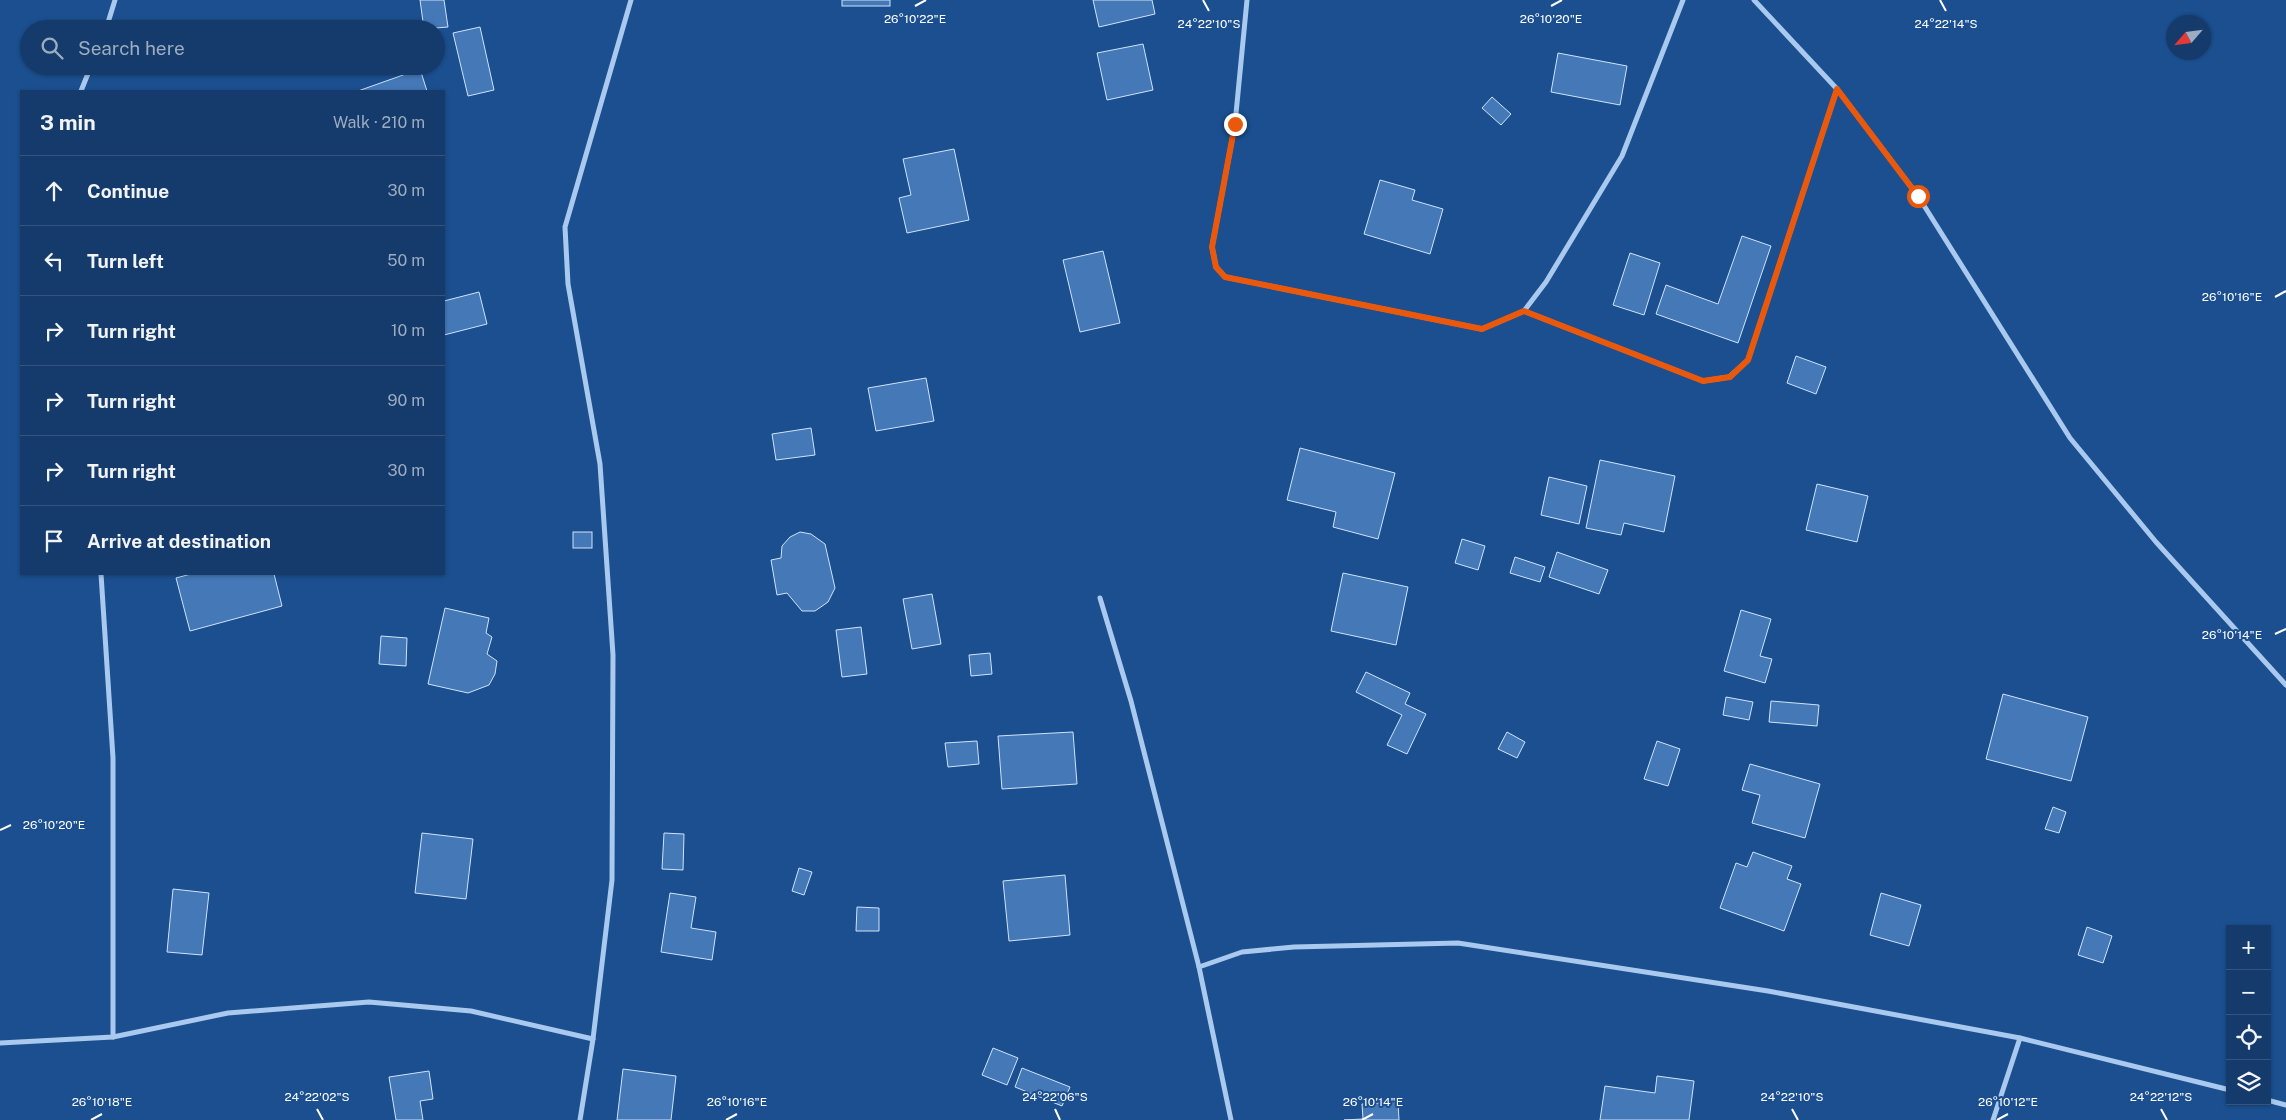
<!DOCTYPE html>
<meta charset="utf-8">
<style>
body{margin:0;font-family:"Public Sans",sans-serif;background:#1d4271;color:#f1f3f6}
.controls{position:absolute;right:15px;bottom:15px;display:grid;overflow:hidden;border-radius:0px;box-shadow:0 1px 4px #0004}
.controls button{width:45px;height:45px;display:grid;place-items:center;padding:0;border:0;border-bottom:1px solid #33557e;background:#143b6b;color:#f1f3f6;font:25px sans-serif}
.compass{position:absolute;left:2166px;top:15px;width:45px;height:45px;border-radius:50%;background:#143b6b;box-shadow:0 1px 4px #0004;rotate:242deg}
.stop{position:absolute;width:15px;height:15px;margin:-11px;border:4px solid #ea580c;border-radius:50%;background:#fff}
.stop.end{background:#ea580c;border-color:#fff;box-shadow:0 1px 5px #0008}
.list{margin:0;padding:0;list-style:none}
h2{display:flex;justify-content:space-between;align-items:center;height:65px;margin:0;padding:0 20px;font-size:21px}
h2 small{font-size:16px;font-weight:400;color:#9dadc1}
.list li{display:grid;grid-template-columns:32px 1fr auto;gap:15px;align-items:center;box-sizing:border-box;height:70px;padding:0 20px;border-top:1px solid #33557e}
.list b{display:block;font-size:19px;white-space:nowrap}
.list em{font-size:16px;font-style:normal;color:#9dadc1}
.icon{flex:none;width:28px;height:28px;fill:none;stroke:currentColor;stroke-width:2;stroke-linecap:round;stroke-linejoin:round}
.map{position:relative;flex:none;width:2286px;height:1120px;overflow:hidden}
.search{position:absolute;background:#143b6b;box-shadow:0 1px 4px #0004;left:20px;top:20px;width:425px;height:55px;display:flex;align-items:center;gap:12px;box-sizing:border-box;padding:0 18px;border-radius:28px;color:#9dadc1;font-size:19px}
.panel{position:absolute;background:#143b6b;box-shadow:0 1px 4px #0004;left:20px;top:90px;width:425px;height:485px;border-radius:0px}
.map>svg:first-child{display:block}
</style>
<div class="map">
<svg width="2286" height="1120" viewBox="0 0 2286 1120">
<rect width="100%" height="100%" fill="#1b4f8f"/>
<g fill="#4478b7" stroke="#cfe3fa">
<path d="M 420,0 L 444,0 L 448,27 L 424,29 Z"/>
<rect x="842" y="0" width="48" height="6"/>
<path d="M 1093,0 L 1152,0 L 1155,14 L 1099,27 Z"/>
<path d="M 480,27 L 494,90 L 468,96 L 453,33 Z"/>
<path d="M 1143,44 L 1153,90 L 1107,100 L 1097,53 Z"/>
<path d="M 1558,53 L 1627,66 L 1620,105 L 1551,92 Z"/>
<path d="M 420,69 L 427,91 L 358,91 Z"/>
<path d="M 1492,97 L 1511,114 L 1501,125 L 1482,108 Z"/>
<path d="M 954,149 L 969,220 L 907,233 L 899,198 L 911,195 L 903,159 Z"/>
<path d="M 1380,180 L 1415,190 L 1412,200 L 1443,209 L 1430,254 L 1364,234 Z"/>
<path d="M 1742,236 L 1771,246 L 1738,343 L 1656,314 L 1666,285 L 1718,304 Z"/>
<path d="M 1103,251 L 1120,323 L 1080,332 L 1063,260 Z"/>
<path d="M 1630,253 L 1660,263 L 1644,315 L 1613,305 Z"/>
<path d="M 479,292 L 487,324 L 444,335 L 444,301 Z"/>
<path d="M 1796,356 L 1826,367 L 1816,394 L 1787,383 Z"/>
<path d="M 926,378 L 934,421 L 876,431 L 868,388 Z"/>
<path d="M 811,428 L 815,455 L 776,460 L 772,434 Z"/>
<path d="M 1300,448 L 1395,473 L 1378,539 L 1333,527 L 1336,512 L 1287,500 Z"/>
<path d="M 1600,460 L 1675,476 L 1664,532 L 1624,523 L 1621,535 L 1586,528 Z"/>
<path d="M 1549,477 L 1587,486 L 1579,524 L 1541,515 Z"/>
<path d="M 1817,484 L 1868,496 L 1857,542 L 1806,530 Z"/>
<rect x="573" y="532" width="19" height="16"/>
<path d="M 800,532 L 811,534 L 825,544 L 835,588 L 828,602 L 815,611 L 802,611 L 787,593 L 777,595 L 771,560 L 781,558 L 782,546 L 790,537 Z"/>
<path d="M 1462,539 L 1485,546 L 1478,570 L 1455,563 Z"/>
<path d="M 1557,552 L 1608,570 L 1599,594 L 1549,577 Z"/>
<path d="M 1515,557 L 1545,567 L 1540,582 L 1510,573 Z"/>
<path d="M 1343,573 L 1408,587 L 1396,645 L 1331,631 Z"/>
<path d="M 191,574 L 274,574 L 282,606 L 190,631 L 176,578 Z"/>
<path d="M 932,594 L 941,644 L 912,649 L 903,599 Z"/>
<path d="M 445,608 L 489,618 L 486,633 L 492,637 L 487,654 L 497,661 L 495,674 L 489,685 L 468,693 L 428,684 Z"/>
<path d="M 1741,610 L 1771,619 L 1760,656 L 1772,659 L 1765,683 L 1724,671 Z"/>
<path d="M 861,627 L 867,674 L 842,677 L 836,630 Z"/>
<path d="M 381,636 L 407,638 L 406,666 L 379,664 Z"/>
<path d="M 990,653 L 992,674 L 971,676 L 969,655 Z"/>
<path d="M 1366,672 L 1410,693 L 1405,704 L 1426,714 L 1407,754 L 1387,745 L 1402,715 L 1356,692 Z"/>
<path d="M 2003,694 L 2088,717 L 2071,781 L 1986,759 Z"/>
<path d="M 1726,697 L 1753,702 L 1749,720 L 1723,715 Z"/>
<path d="M 1771,701 L 1819,705 L 1817,726 L 1769,722 Z"/>
<path d="M 1073,732 L 1077,784 L 1002,789 L 998,736 Z"/>
<path d="M 1507,732 L 1525,742 L 1517,758 L 1498,749 Z"/>
<path d="M 977,741 L 979,764 L 948,767 L 945,743 Z"/>
<path d="M 1657,741 L 1680,749 L 1668,786 L 1644,779 Z"/>
<path d="M 1750,764 L 1820,784 L 1805,838 L 1752,823 L 1760,795 L 1742,790 Z"/>
<path d="M 2053,807 L 2066,812 L 2059,833 L 2045,829 Z"/>
<path d="M 422,833 L 473,839 L 466,899 L 415,893 Z"/>
<path d="M 664,833 L 684,834 L 683,870 L 662,869 Z"/>
<path d="M 1753,852 L 1792,866 L 1787,879 L 1801,884 L 1784,931 L 1720,908 L 1736,863 L 1747,867 Z"/>
<path d="M 799,868 L 812,872 L 804,895 L 792,891 Z"/>
<path d="M 1065,875 L 1070,935 L 1009,941 L 1003,881 Z"/>
<path d="M 173,889 L 209,893 L 202,955 L 167,952 Z"/>
<path d="M 670,893 L 696,897 L 691,928 L 716,932 L 712,960 L 661,952 Z"/>
<path d="M 1881,893 L 1921,905 L 1909,946 L 1870,935 Z"/>
<path d="M 857,907 L 879,908 L 879,931 L 856,931 Z"/>
<path d="M 2087,927 L 2112,936 L 2103,963 L 2078,955 Z"/>
<path d="M 993,1048 L 1018,1058 L 1007,1085 L 982,1075 Z"/>
<path d="M 1022,1068 L 1070,1087 L 1062,1106 L 1015,1087 Z"/>
<path d="M 623,1069 L 676,1076 L 671,1120 L 617,1120 Z"/>
<path d="M 429,1071 L 433,1099 L 420,1101 L 423,1120 L 396,1120 L 389,1077 Z"/>
<path d="M 1657,1076 L 1694,1081 L 1689,1120 L 1600,1120 L 1605,1086 L 1655,1093 Z"/>
<path d="M 1398,1102 L 1399,1120 L 1344,1120 L 1363,1119 L 1362,1104 Z"/>
</g>
<g fill="none" stroke-linecap="round" stroke-linejoin="round">
<g stroke="#a9c9ee" stroke-width="5">
<path d="M 1247,0 L 1235,124 L 1212,247 L 1216,267 L 1225,277 L 1482,329 L 1524,311 L 1546,282 L 1622,156 L 1683,0"/>
<path d="M 1754,0 L 1837,89 L 1918,196 L 2070,438 L 2156,542 L 2286,685"/>
<path d="M 106,29 L 115,0"/>
<path d="M 81,91 L 91,66"/>
<path d="M 1524,311 L 1703,381 L 1729,377 L 1748,360 L 1837,89"/>
<path d="M 101,574 L 113,758 L 113,1037"/>
<path d="M 1100,598 L 1131,701 L 1199,967"/>
<path d="M 0,1043 L 113,1037 L 228,1013 L 369,1002 L 471,1011 L 593,1039"/>
<path d="M 2267,1100 L 2286,1105"/>
<path d="M 580,1120 L 593,1039 L 612,880 L 613,655 L 600,464 L 568,284 L 565,227 L 631,0"/>
<path d="M 1231,1120 L 1199,967 L 1242,952 L 1294,947 L 1458,943 L 1768,991 L 2020,1038 L 2230,1090"/>
<path d="M 1993,1120 L 2020,1038"/>
</g>
</g>
<g fill="none" stroke-linecap="round" stroke-linejoin="round">
<path stroke="#ea580c" stroke-width="6" d="M 1235,124 L 1212,247 L 1216,267 L 1225,277 L 1482,329 L 1524,311 L 1703,381 L 1730,377 L 1748,360 L 1837,89 L 1918,196"/>
</g>
<path fill="none" stroke="#fff" stroke-width="2" d="M 1203,0 L 1209,11M 1940,0 L 1946,11M 915,6 L 926,0M 1551,6 L 1562,0M 2275,297 L 2286,291M 2275,634 L 2286,629M 0,830 L 11,825M 317,1109 L 323,1120M 1055,1109 L 1060,1120M 1792,1109 L 1798,1120M 2161,1109 L 2167,1120M 91,1120 L 102,1114M 726,1120 L 737,1114M 1362,1120 L 1373,1114M 1997,1120 L 2008,1114"/>
<g font-size="12" text-anchor="middle" fill="#fff" stroke="#1b4f8f" stroke-width="4" stroke-linejoin="round" paint-order="stroke">
<text x="915" y="23">26°10'22"E</text>
<text x="1551" y="23">26°10'20"E</text>
<text x="1209" y="28">24°22'10"S</text>
<text x="1946" y="28">24°22'14"S</text>
<text x="2232" y="301">26°10'16"E</text>
<text x="2232" y="639">26°10'14"E</text>
<text x="54" y="829">26°10'20"E</text>
<text x="317" y="1101">24°22'02"S</text>
<text x="1055" y="1101">24°22'06"S</text>
<text x="1792" y="1101">24°22'10"S</text>
<text x="2161" y="1101">24°22'12"S</text>
<text x="102" y="1106">26°10'18"E</text>
<text x="737" y="1106">26°10'16"E</text>
<text x="1373" y="1106">26°10'14"E</text>
<text x="2008" y="1106">26°10'12"E</text>
</g>
</svg>
<div class="controls">
<button>+</button>
<button>−</button>
<button><svg class="icon" aria-label="locate" viewBox="0 0 24 24"><circle cx="12" cy="12" r="6"/><path d="M12 2v4M12 18v4M2 12h4M18 12h4"/></svg></button>
<button><svg class="icon" aria-label="layers" viewBox="0 0 24 24"><path d="M12 4l9 5-9 5-9-5zM3 14l9 5 9-5"/></svg></button>
</div>
<svg class="compass" viewBox="-18 -18 36 36"><path d="M0-13l5 13h-10z" fill="#e53935"/><path d="M0 13l5-13h-10z" fill="#9dadc1"/></svg>
<div class="stop" style="left:1918px;top:196px"></div>
<div class="stop end" style="left:1235px;top:124px"></div>
<div class="search"><svg class="icon" aria-label="search" viewBox="0 0 24 24"><circle cx="10" cy="10" r="6"/><path d="M15 15l6 6"/></svg>Search here</div>
<section class="panel">
<h2>3 min<small>Walk · 210 m</small></h2>
<ul class="list">
<li><svg class="icon" aria-label="ahead" viewBox="0 0 24 24"><path d="M12 20V5M6 11l6-6 6 6"/></svg><div><b>Continue</b></div><em>30 m</em></li>
<li><svg class="icon" aria-label="left" viewBox="0 0 24 24"><path d="M17 20v-9H6M10 6l-5 5 5 5"/></svg><div><b>Turn left</b></div><em>50 m</em></li>
<li><svg class="icon" aria-label="right" viewBox="0 0 24 24"><path d="M7 20v-9h11M14 6l5 5-5 5"/></svg><div><b>Turn right</b></div><em>10 m</em></li>
<li><svg class="icon" aria-label="right" viewBox="0 0 24 24"><path d="M7 20v-9h11M14 6l5 5-5 5"/></svg><div><b>Turn right</b></div><em>90 m</em></li>
<li><svg class="icon" aria-label="right" viewBox="0 0 24 24"><path d="M7 20v-9h11M14 6l5 5-5 5"/></svg><div><b>Turn right</b></div><em>30 m</em></li>
<li><svg class="icon" aria-label="arrive" viewBox="0 0 24 24"><path d="M6 21V4h12l-3 4 3 4H6"/></svg><div><b>Arrive at destination</b></div></li>
</ul>
</section>
</div>
